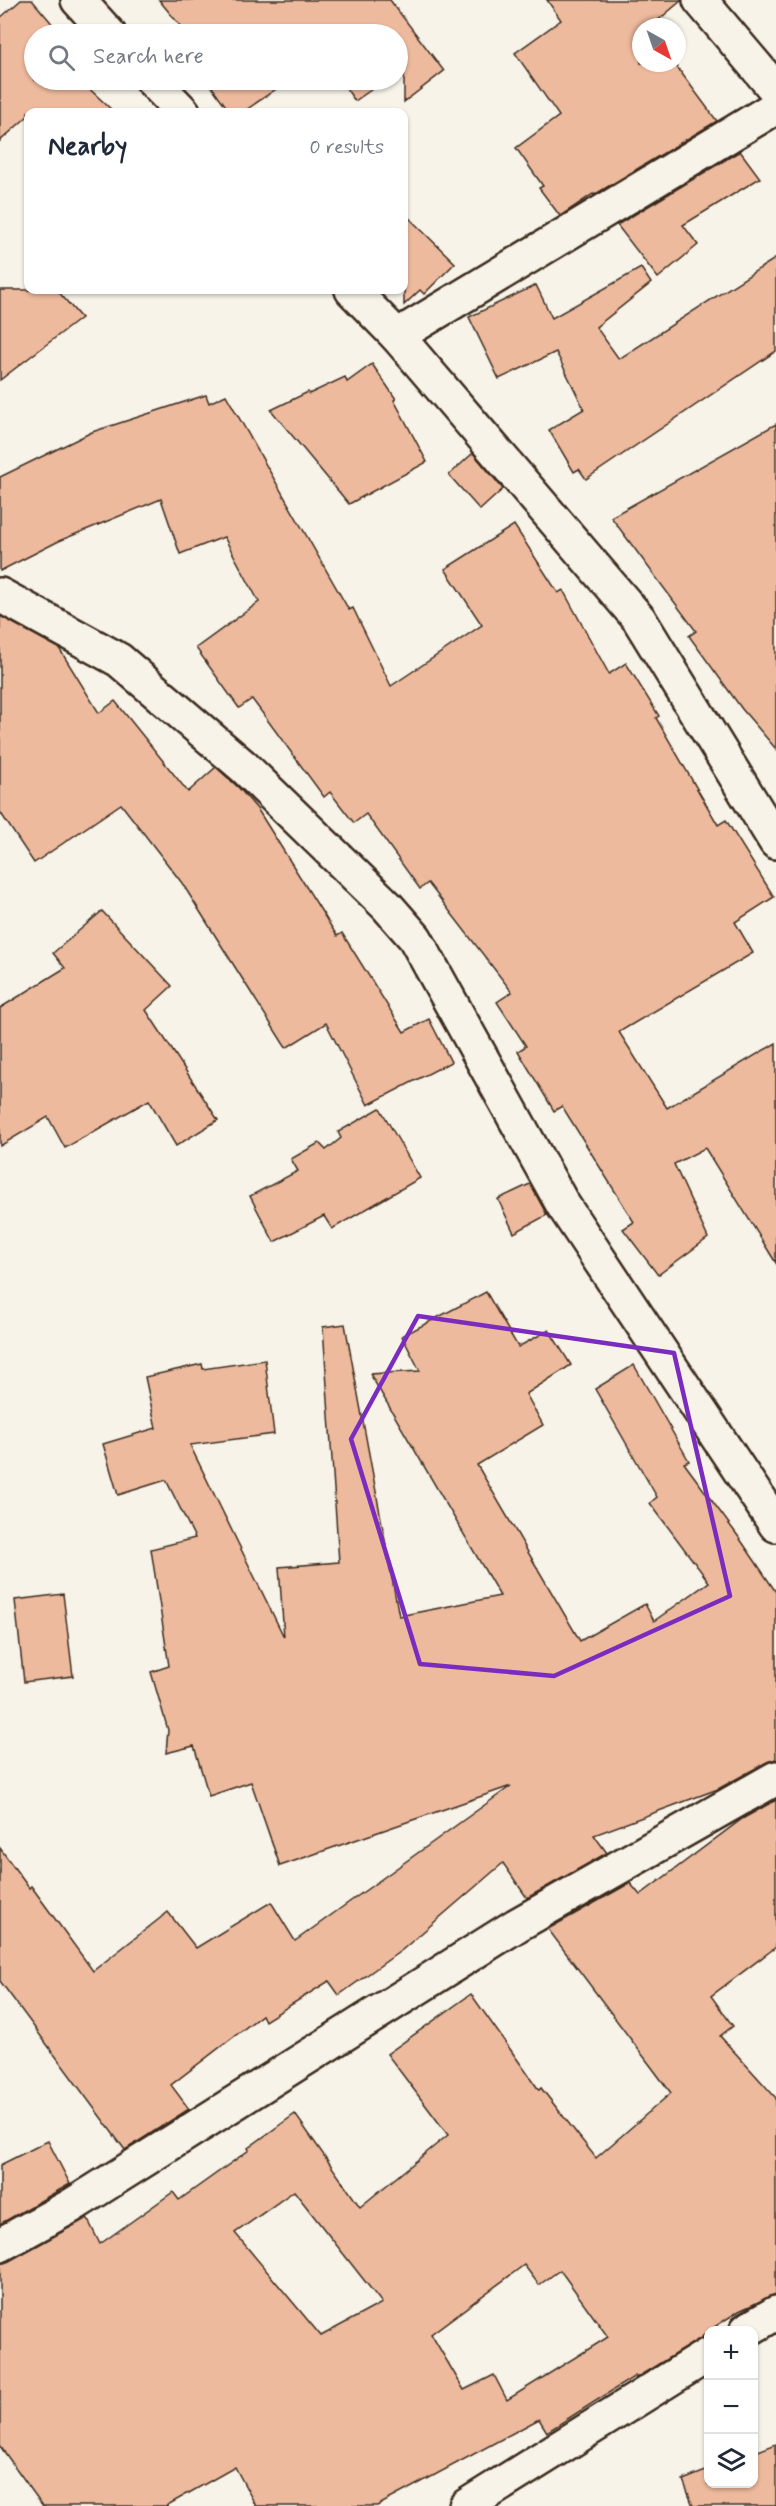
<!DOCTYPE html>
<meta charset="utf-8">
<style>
body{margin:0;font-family:Mynerve,sans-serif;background:#f2f2f3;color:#1f2937}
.controls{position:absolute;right:18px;bottom:18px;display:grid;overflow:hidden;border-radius:12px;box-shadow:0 2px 4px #0004}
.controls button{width:54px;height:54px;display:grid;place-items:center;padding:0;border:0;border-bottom:2px solid #e0e1e3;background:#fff;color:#1f2937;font:30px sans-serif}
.compass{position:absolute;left:632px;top:18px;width:54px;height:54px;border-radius:50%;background:#fff;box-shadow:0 2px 4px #0004;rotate:140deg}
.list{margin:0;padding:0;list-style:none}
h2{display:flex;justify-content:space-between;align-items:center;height:78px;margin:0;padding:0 24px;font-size:26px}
h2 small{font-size:20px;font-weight:400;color:#747a83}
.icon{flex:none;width:33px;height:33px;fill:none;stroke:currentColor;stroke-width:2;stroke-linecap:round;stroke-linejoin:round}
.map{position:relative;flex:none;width:776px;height:2506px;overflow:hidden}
.search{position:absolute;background:#fff;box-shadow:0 2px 4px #0004;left:24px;top:24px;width:384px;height:66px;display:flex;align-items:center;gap:15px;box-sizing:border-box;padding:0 21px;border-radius:33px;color:#747a83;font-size:22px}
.panel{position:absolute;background:#fff;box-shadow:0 2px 4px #0004;left:24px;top:108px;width:384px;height:186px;border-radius:12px}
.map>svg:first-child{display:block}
</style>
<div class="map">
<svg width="776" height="2506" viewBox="0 0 776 2506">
<rect width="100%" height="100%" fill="#f7f3e8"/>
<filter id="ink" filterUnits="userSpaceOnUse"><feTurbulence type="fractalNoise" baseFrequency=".0167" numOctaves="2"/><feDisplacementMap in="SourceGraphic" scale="12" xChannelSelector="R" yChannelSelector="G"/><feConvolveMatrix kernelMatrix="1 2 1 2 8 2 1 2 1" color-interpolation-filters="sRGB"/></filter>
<g filter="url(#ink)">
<g fill="#edba9e" stroke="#3b2a1e" stroke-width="1.5" fill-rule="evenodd">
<path d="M 21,0 L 32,0 L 61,34 L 34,34 L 34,80 L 80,80 L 114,112 L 28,112 L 28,116 L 0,141 L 0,18 Z"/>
<path d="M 159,0 L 390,0 L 444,71 L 404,102 L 404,66 L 398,71 L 398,34 L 187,34 Z"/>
<path d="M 547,0 L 682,0 L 650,27 L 641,27 L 641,63 L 674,63 L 717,121 L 594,195 L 593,194 L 560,216 L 539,188 L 543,186 L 516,148 L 559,116 L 515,53 L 561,20 Z"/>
<path d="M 207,80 L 289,80 L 243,112 L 230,112 Z"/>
<path d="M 340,80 L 385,80 L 355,101 Z"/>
<path d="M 740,151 L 760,178 L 683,225 L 698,245 L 658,278 L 617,225 Z"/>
<path d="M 404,213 L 455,263 L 424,294 L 420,290 L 404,305 Z"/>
<path d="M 776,258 L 776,351 L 586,479 L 579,469 L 574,472 L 549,430 L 584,409 L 556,352 L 499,379 L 469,317 L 536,285 L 552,318 L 641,268 L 651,283 L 596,327 L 619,359 Z"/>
<path d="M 0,290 L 57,290 L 81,318 L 0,380 Z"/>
<path d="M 372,364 L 396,399 L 394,400 L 427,462 L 349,504 L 271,410 L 308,392 L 309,394 L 345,377 L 347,382 Z"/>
<path d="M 206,395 L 209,403 L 226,395 L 349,610 L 353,608 L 391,686 L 482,625 L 445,569 L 514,525 L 558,593 L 563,590 L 609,674 L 626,663 L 659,716 L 656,718 L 718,825 L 726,820 L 774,897 L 735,922 L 753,953 L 619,1032 L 667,1108 L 776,1043 L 776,1263 L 705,1148 L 674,1164 L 708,1238 L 658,1275 L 623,1229 L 634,1222 L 562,1106 L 554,1111 L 518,1051 L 526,1046 L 497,1002 L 512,992 L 428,883 L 420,889 L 366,814 L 354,823 L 330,792 L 324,797 L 252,699 L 239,708 L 196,648 L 259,602 L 224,537 L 180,554 L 161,499 L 59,541 L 0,571 L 0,477 L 92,432 Z"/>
<path d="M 776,424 L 776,749 L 742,709 L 689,636 L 696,631 L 611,517 Z"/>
<path d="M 473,453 L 503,489 L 480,510 L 449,475 Z"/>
<path d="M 0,616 L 59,648 L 99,713 L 115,701 L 188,792 L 216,767 L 239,788 L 258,810 L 337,936 L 342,933 L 404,1032 L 429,1019 L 451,1062 L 368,1105 L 326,1023 L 286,1048 L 182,883 L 121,804 L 34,863 L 0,812 Z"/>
<path d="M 102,911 L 172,986 L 146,1010 L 218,1120 L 176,1146 L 149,1100 L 65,1148 L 48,1117 L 0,1146 L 0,1008 L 65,968 L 53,953 Z"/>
<path d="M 380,1108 L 420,1178 L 332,1229 L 324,1216 L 274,1242 L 250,1196 L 298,1171 L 291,1159 L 319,1143 L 326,1150 L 341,1138 L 338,1132 Z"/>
<path d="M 530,1184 L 547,1215 L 514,1233 L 498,1199 Z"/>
<path d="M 486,1292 L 518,1347 L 549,1330 L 571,1365 L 526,1394 L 543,1425 L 477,1465 L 580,1641 L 645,1604 L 654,1621 L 709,1582 L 650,1503 L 657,1497 L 595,1389 L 634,1365 L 689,1461 L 684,1463 L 738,1536 L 776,1592 L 776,1759 L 767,1762 L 718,1789 L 594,1835 L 607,1853 L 527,1898 L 503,1863 L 402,1950 L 339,1995 L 329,1981 L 265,2021 L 262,2015 L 171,2085 L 189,2109 L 125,2150 L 0,1981 L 0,1848 L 29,1888 L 31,1886 L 93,1971 L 168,1912 L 196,1948 L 271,1902 L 295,1941 L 511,1786 L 280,1866 L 251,1782 L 209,1796 L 194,1746 L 166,1753 L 168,1730 L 151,1672 L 169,1666 L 151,1549 L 195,1538 L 166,1480 L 118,1495 L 103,1444 L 156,1428 L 145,1377 L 202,1364 L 203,1369 L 265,1360 L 274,1434 L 190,1445 L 284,1637 L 279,1567 L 339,1562 L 323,1327 L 345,1324 L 399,1616 L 500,1596 L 370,1374 L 420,1371 L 402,1336 Z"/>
<path d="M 63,1594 L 73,1676 L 24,1682 L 15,1600 Z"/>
<path d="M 776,1800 L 776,1947 L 711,1996 L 733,2026 L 720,2036 L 776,2098 L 776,2294 L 739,2311 L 708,2331 L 701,2338 L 636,2378 L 635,2376 L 547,2432 L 539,2419 L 377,2506 L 256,2506 L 235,2467 L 166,2506 L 43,2506 L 0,2446 L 0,2264 L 9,2261 L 87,2218 L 100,2244 L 173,2192 L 179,2200 L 249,2150 L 248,2148 L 295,2114 L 360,2207 L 448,2135 L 387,2054 L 471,1994 L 539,2090 L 541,2088 L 596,2158 L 671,2093 L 548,1929 L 630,1883 L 640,1895 L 742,1819 ZM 294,2191 L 382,2303 L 321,2336 L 235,2233 ZM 524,2265 L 539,2285 L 560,2270 L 608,2337 L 507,2400 L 494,2375 L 464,2390 L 431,2334 Z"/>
<path d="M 48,2141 L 70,2184 L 0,2224 L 0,2165 Z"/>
<path d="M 776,2444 L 776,2506 L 693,2506 L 683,2480 L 708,2470 L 708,2484 L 753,2484 L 753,2453 Z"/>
</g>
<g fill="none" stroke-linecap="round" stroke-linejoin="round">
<defs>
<g id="minor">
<path d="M 78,0 L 109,34"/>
<path d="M 700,0 L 776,90"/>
<path d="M 152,80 L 183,112"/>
<path d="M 352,290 L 397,336 L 639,619 L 776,842"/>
<path d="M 397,336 L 776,107"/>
<path d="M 0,595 L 119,660 L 244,767 L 387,906 L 415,938 L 563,1205 L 776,1525"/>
<path d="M 0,2245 L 71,2206 L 517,1925 L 776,1778"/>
<path d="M 747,2330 L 776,2313"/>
<path d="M 466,2506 L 708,2355"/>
</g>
</defs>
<use href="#minor" stroke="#3b2a1e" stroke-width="38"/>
<use href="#minor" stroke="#f7f3e8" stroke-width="33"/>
</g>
</g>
<path fill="none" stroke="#7b2cbf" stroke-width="4.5" stroke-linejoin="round" d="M 418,1316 L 674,1353 L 730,1596 L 554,1676 L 420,1664 L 351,1439 Z"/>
</svg>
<div class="controls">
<button>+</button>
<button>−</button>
<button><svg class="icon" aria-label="layers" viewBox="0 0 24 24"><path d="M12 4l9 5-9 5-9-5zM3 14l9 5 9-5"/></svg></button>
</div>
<svg class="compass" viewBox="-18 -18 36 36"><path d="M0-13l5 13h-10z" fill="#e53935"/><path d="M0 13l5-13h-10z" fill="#747a83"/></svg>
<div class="search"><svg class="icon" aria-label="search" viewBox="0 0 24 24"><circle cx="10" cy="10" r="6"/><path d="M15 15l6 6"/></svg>Search here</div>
<section class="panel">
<h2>Nearby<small>0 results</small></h2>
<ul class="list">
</ul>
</section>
</div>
